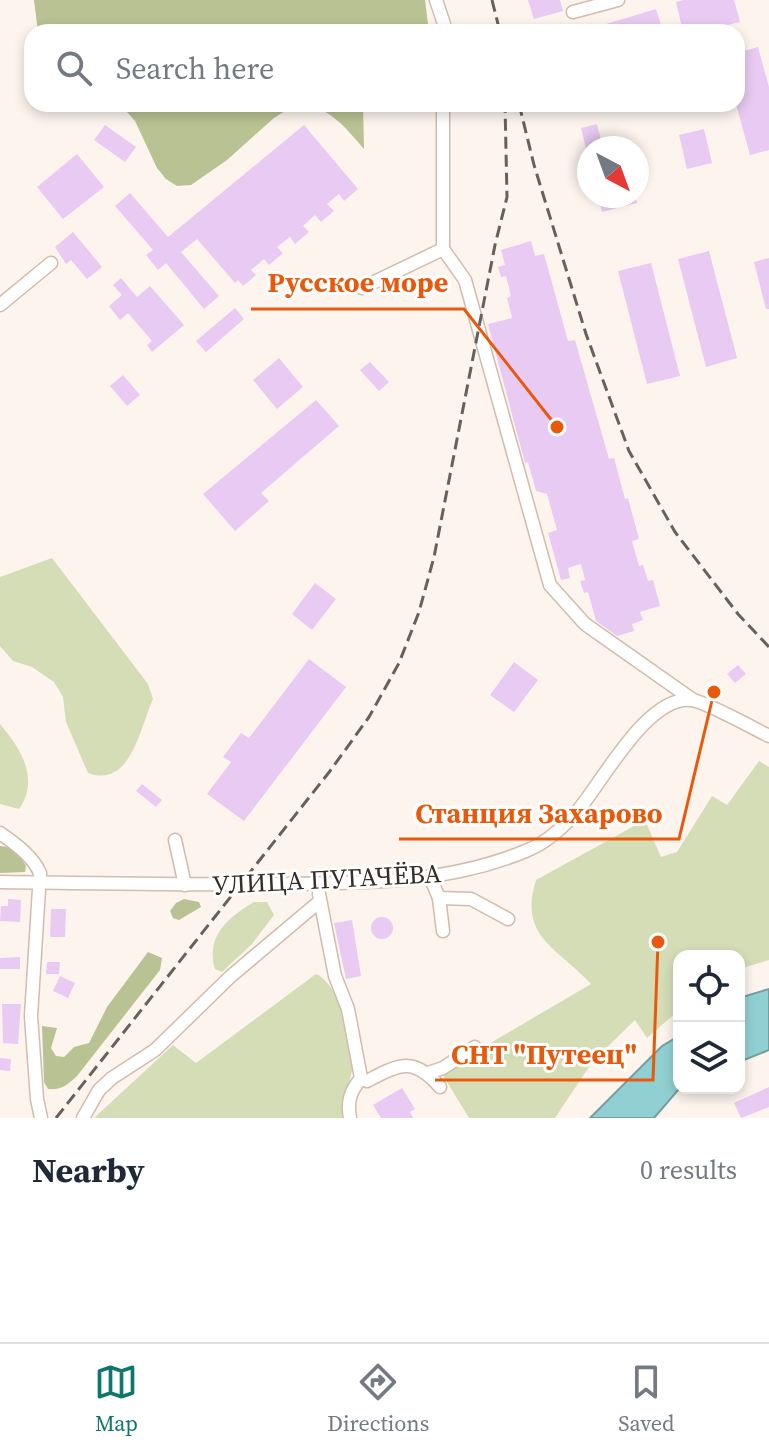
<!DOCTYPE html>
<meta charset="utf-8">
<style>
body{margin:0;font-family:"Source Serif 4",serif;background:#f6f6f7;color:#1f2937}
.controls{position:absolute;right:24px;bottom:24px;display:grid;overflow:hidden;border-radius:16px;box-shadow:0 4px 12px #0003}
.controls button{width:72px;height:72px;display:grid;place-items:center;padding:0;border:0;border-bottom:2px solid #e0e1e3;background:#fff;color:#1f2937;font:40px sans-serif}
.compass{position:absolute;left:577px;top:136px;width:72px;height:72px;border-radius:50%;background:#fff;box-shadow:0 4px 12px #0003;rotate:139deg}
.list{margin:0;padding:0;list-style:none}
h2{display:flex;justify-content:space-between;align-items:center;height:104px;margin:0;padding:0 32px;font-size:34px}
h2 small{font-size:26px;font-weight:400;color:#747a83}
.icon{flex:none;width:44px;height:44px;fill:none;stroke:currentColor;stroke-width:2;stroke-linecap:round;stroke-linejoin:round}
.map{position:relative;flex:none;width:769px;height:1118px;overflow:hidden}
.search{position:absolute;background:#fff;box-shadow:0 4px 12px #0003;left:24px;right:24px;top:24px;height:88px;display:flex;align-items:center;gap:20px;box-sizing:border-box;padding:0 28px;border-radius:24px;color:#747a83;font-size:30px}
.sheet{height:224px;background:#fff}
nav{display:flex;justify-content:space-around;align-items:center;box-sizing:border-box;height:112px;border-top:2px solid #e0e1e3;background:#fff;font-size:22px;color:#747a83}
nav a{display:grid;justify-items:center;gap:4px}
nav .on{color:#0f766e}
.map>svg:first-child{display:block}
</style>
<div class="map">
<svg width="769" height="1118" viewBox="0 0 769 1118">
<rect width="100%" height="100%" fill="#fdf4ee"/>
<g fill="#d5ddb7">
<path d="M 52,558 L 148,684 L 153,699 C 140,727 131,789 88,773 L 66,722 L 63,697 L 54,682 L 32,667 L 13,661 L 0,646 L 0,577 Z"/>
<path d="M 0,724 C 21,749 40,779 19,809 L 0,804 Z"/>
<path d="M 759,761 L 769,767 L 769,960 L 739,969 L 739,956 L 679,956 L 679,995 L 673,999 L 679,1010 L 647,1038 L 635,1020 L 593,1061 L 555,1118 L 469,1118 L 441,1072 L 591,984 C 557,947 518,937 536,880 L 645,820 L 661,857 L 677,852 L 712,796 L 727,805 Z"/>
<path d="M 254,902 L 267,902 L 274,915 L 252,944 L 222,972 L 215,969 C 205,937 228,917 254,902 Z"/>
<path d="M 316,974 C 338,983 355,1040 353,1063 C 352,1083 340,1097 343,1118 L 94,1118 L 173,1045 L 196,1063 Z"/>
</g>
<g fill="#b8c292">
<path d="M 34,0 L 425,0 L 429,32 L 38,32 Z"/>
<path d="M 120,104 L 296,104 L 274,118 L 227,160 L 191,185 L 177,186 L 166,179 L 157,168 L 135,121 Z"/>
<path d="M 299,104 L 363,104 L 364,149 C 346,128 329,106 299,104 Z"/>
<path d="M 0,846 C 11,846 21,857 26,866 L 25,872 L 0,873 Z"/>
<path d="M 184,899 L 199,902 L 201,907 L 179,920 L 173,918 L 170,911 L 176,903 Z"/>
<path d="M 148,952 L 162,958 L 160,970 L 77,1076 C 67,1085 62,1090 48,1089 L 44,1082 L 42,1026 L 57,1028 L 51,1048 L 56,1056 L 64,1057 L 74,1047 L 89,1043 L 107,1007 Z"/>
</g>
<g fill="#90d0d2" stroke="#759f9f" stroke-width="2">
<path d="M 769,989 L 769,1050 L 739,1062 L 739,998 Z"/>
<path d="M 679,1036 L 680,1088 L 654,1118 L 590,1118 L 662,1046 Z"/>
</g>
<g fill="#e9caf2">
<path d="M 528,0 L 560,0 L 563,11 L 534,19 Z"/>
<path d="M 684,0 L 734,0 L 740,22 L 700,32 L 683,32 L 676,2 Z"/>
<path d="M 656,9 L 663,32 L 586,32 L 586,30 Z"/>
<path d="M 758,47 L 769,87 L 769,150 L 750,155 L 736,104 L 737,53 Z"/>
<path d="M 597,124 L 603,148 L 586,148 L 581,128 Z"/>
<path d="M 105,125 L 136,147 L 125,162 L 94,140 Z"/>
<path d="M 304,125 L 358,189 L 344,201 L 339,194 L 327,204 L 334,211 L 321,222 L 315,215 L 303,226 L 309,232 L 295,244 L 290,237 L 277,247 L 283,253 L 269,265 L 264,259 L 251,270 L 256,275 L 243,286 L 238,280 L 235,283 L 197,239 L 181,252 L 219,296 L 204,309 L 166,263 L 158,270 L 146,255 L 153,250 L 115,206 L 130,193 L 168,237 Z"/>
<path d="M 704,129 L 712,163 L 687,169 L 679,135 Z"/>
<path d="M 77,154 L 104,187 L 63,219 L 37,187 Z"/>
<path d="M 598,196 L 635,196 L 637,203 L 602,212 Z"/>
<path d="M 73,232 L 102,267 L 87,279 L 71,260 L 66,264 L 55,247 Z"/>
<path d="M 531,241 L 535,256 L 544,254 L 568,341 L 575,340 L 609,459 L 614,458 L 625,499 L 628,498 L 639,539 L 632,541 L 639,566 L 643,565 L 648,581 L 653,580 L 660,606 L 640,612 L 643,620 L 632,624 L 634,631 L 617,636 L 596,621 L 588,592 L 584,593 L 580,581 L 585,580 L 581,564 L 568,568 L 570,578 L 561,580 L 548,533 L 557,530 L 547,494 L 536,491 L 528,462 L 525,463 L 488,324 L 512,318 L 507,298 L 511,296 L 506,276 L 501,277 L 498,267 L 505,265 L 501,250 Z"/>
<path d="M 709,251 L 737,358 L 706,367 L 678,259 Z"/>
<path d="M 769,258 L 769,309 L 766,309 L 754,262 Z"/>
<path d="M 651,263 L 680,376 L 647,384 L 618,271 Z"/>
<path d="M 121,278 L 137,297 L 150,286 L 184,325 L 152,352 L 147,345 L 152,341 L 128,313 L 120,320 L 109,306 L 122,295 L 113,285 Z"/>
<path d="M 235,308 L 244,319 L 206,352 L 196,341 Z"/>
<path d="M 279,358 L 303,387 L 277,409 L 253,380 Z"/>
<path d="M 370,362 L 389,382 L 379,391 L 360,370 Z"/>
<path d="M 123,375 L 140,395 L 127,406 L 110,386 Z"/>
<path d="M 316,400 L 339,426 L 261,493 L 269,501 L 235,531 L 203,494 Z"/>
<path d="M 315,583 L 336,599 L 312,630 L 292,614 Z"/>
<path d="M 309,659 L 346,687 L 244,821 L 207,794 L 231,762 L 223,757 L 241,733 L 249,738 Z"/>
<path d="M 514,662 L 538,680 L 514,712 L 490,695 Z"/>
<path d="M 738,665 L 746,674 L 735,683 L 727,674 Z"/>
<path d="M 142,784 L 162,800 L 156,807 L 136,791 Z"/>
<path d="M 8,899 L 21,900 L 20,922 L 0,921 L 1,906 L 8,906 Z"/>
<path d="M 51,909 L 66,909 L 65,937 L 50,937 Z"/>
<circle cx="382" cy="928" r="11"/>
<path d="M 352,920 L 361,976 L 346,979 L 334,923 Z"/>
<path d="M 20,957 L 20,969 L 0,969 L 0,958 Z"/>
<path d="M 47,962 L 60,962 L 59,974 L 46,974 Z"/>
<path d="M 60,976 L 75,983 L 68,998 L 53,991 Z"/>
<path d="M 2,1004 L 21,1004 L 18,1044 L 3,1043 Z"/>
<path d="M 0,1058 L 11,1059 L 10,1071 L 0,1070 Z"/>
<path d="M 769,1087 L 769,1107 L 741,1118 L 734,1103 Z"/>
<path d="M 402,1088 L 415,1109 L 410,1112 L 413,1118 L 381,1118 L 373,1105 Z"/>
</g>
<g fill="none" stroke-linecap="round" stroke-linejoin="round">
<defs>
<g id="minor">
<path d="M 436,0 L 444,24 L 444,32"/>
<path d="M 573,12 L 618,0"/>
<path d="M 443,249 L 443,104"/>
<path d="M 362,288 L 443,249 L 465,280 L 550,585 L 585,624 L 693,700"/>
<path d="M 0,305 L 51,263"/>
<path d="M 0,833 C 15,844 32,855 40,873 L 31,1016 L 37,1099 L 41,1118"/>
<path d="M 175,840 L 185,885"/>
<path d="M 430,877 L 439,898 L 471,899 L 508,919"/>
<path d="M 0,882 C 93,883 185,885 278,884 C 363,883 448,884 528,850 C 546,843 562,828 575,814 C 601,785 647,694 692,700 C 706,702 753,728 769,736"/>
<path d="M 319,894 L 335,976 L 348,1009 L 361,1078 L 367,1081 C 400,1064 413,1056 440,1087"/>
<path d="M 439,898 L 443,931"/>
<path d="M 428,1073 L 443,1068 L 475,1047"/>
<path d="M 83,1118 L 99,1090 L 112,1078 L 155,1050 L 231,976 L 320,901"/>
<path d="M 350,1118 C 347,1101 350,1092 361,1078"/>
</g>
</defs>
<use href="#minor" stroke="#d1bcad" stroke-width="15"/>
<use href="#minor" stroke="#fff" stroke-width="12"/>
<g stroke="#68605a" stroke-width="3" stroke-dasharray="12 6" stroke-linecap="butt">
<path d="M 492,0 L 500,32"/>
<path d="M 519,104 L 534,165 L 586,334 L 629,451 L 675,532 L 738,614 L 769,647"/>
<path d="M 56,1118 L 330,771 L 369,717 L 399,663 L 419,612 L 434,557 L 495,245 L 507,197 L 505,104"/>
</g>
</g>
<g text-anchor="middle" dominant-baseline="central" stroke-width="6" stroke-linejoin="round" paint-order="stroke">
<g font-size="26" fill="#352d27" stroke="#fff">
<text transform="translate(327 879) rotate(-3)">УЛИЦА ПУГАЧЁВА</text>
</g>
</g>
<path fill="none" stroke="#e8590c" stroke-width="3" d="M557 427L464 309H251M714 692L679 839H399M658 942L653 1080H435"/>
<g fill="#e8590c" stroke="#fff" stroke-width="3">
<circle cx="557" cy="427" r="8"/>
<circle cx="714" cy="692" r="8"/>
<circle cx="658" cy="942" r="8"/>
</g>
<g font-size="28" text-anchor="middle" font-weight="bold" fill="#e8590c" stroke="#fff" stroke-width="6" stroke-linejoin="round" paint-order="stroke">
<text x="358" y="292">Русское море</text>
<text x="539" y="823">Станция Захарово</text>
<text x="544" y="1064">СНТ "Путеец"</text>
</g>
</svg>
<div class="controls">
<button><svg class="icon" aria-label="locate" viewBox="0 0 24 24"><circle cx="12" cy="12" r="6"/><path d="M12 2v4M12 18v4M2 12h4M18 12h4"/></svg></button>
<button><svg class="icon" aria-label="layers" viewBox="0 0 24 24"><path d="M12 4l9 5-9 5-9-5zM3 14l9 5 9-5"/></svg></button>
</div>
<svg class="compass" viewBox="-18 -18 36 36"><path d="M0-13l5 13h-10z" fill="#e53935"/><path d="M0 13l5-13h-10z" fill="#747a83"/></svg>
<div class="search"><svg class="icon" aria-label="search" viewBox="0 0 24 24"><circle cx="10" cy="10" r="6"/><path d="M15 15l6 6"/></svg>Search here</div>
</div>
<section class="sheet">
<h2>Nearby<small>0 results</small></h2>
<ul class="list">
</ul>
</section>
<nav>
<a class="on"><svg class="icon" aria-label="map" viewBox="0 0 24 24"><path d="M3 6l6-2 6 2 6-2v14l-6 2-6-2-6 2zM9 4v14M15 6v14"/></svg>Map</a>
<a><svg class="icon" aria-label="directions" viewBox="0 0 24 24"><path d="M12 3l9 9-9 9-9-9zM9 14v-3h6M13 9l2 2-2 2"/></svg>Directions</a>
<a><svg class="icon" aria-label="saved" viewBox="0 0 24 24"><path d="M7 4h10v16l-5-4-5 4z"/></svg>Saved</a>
</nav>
